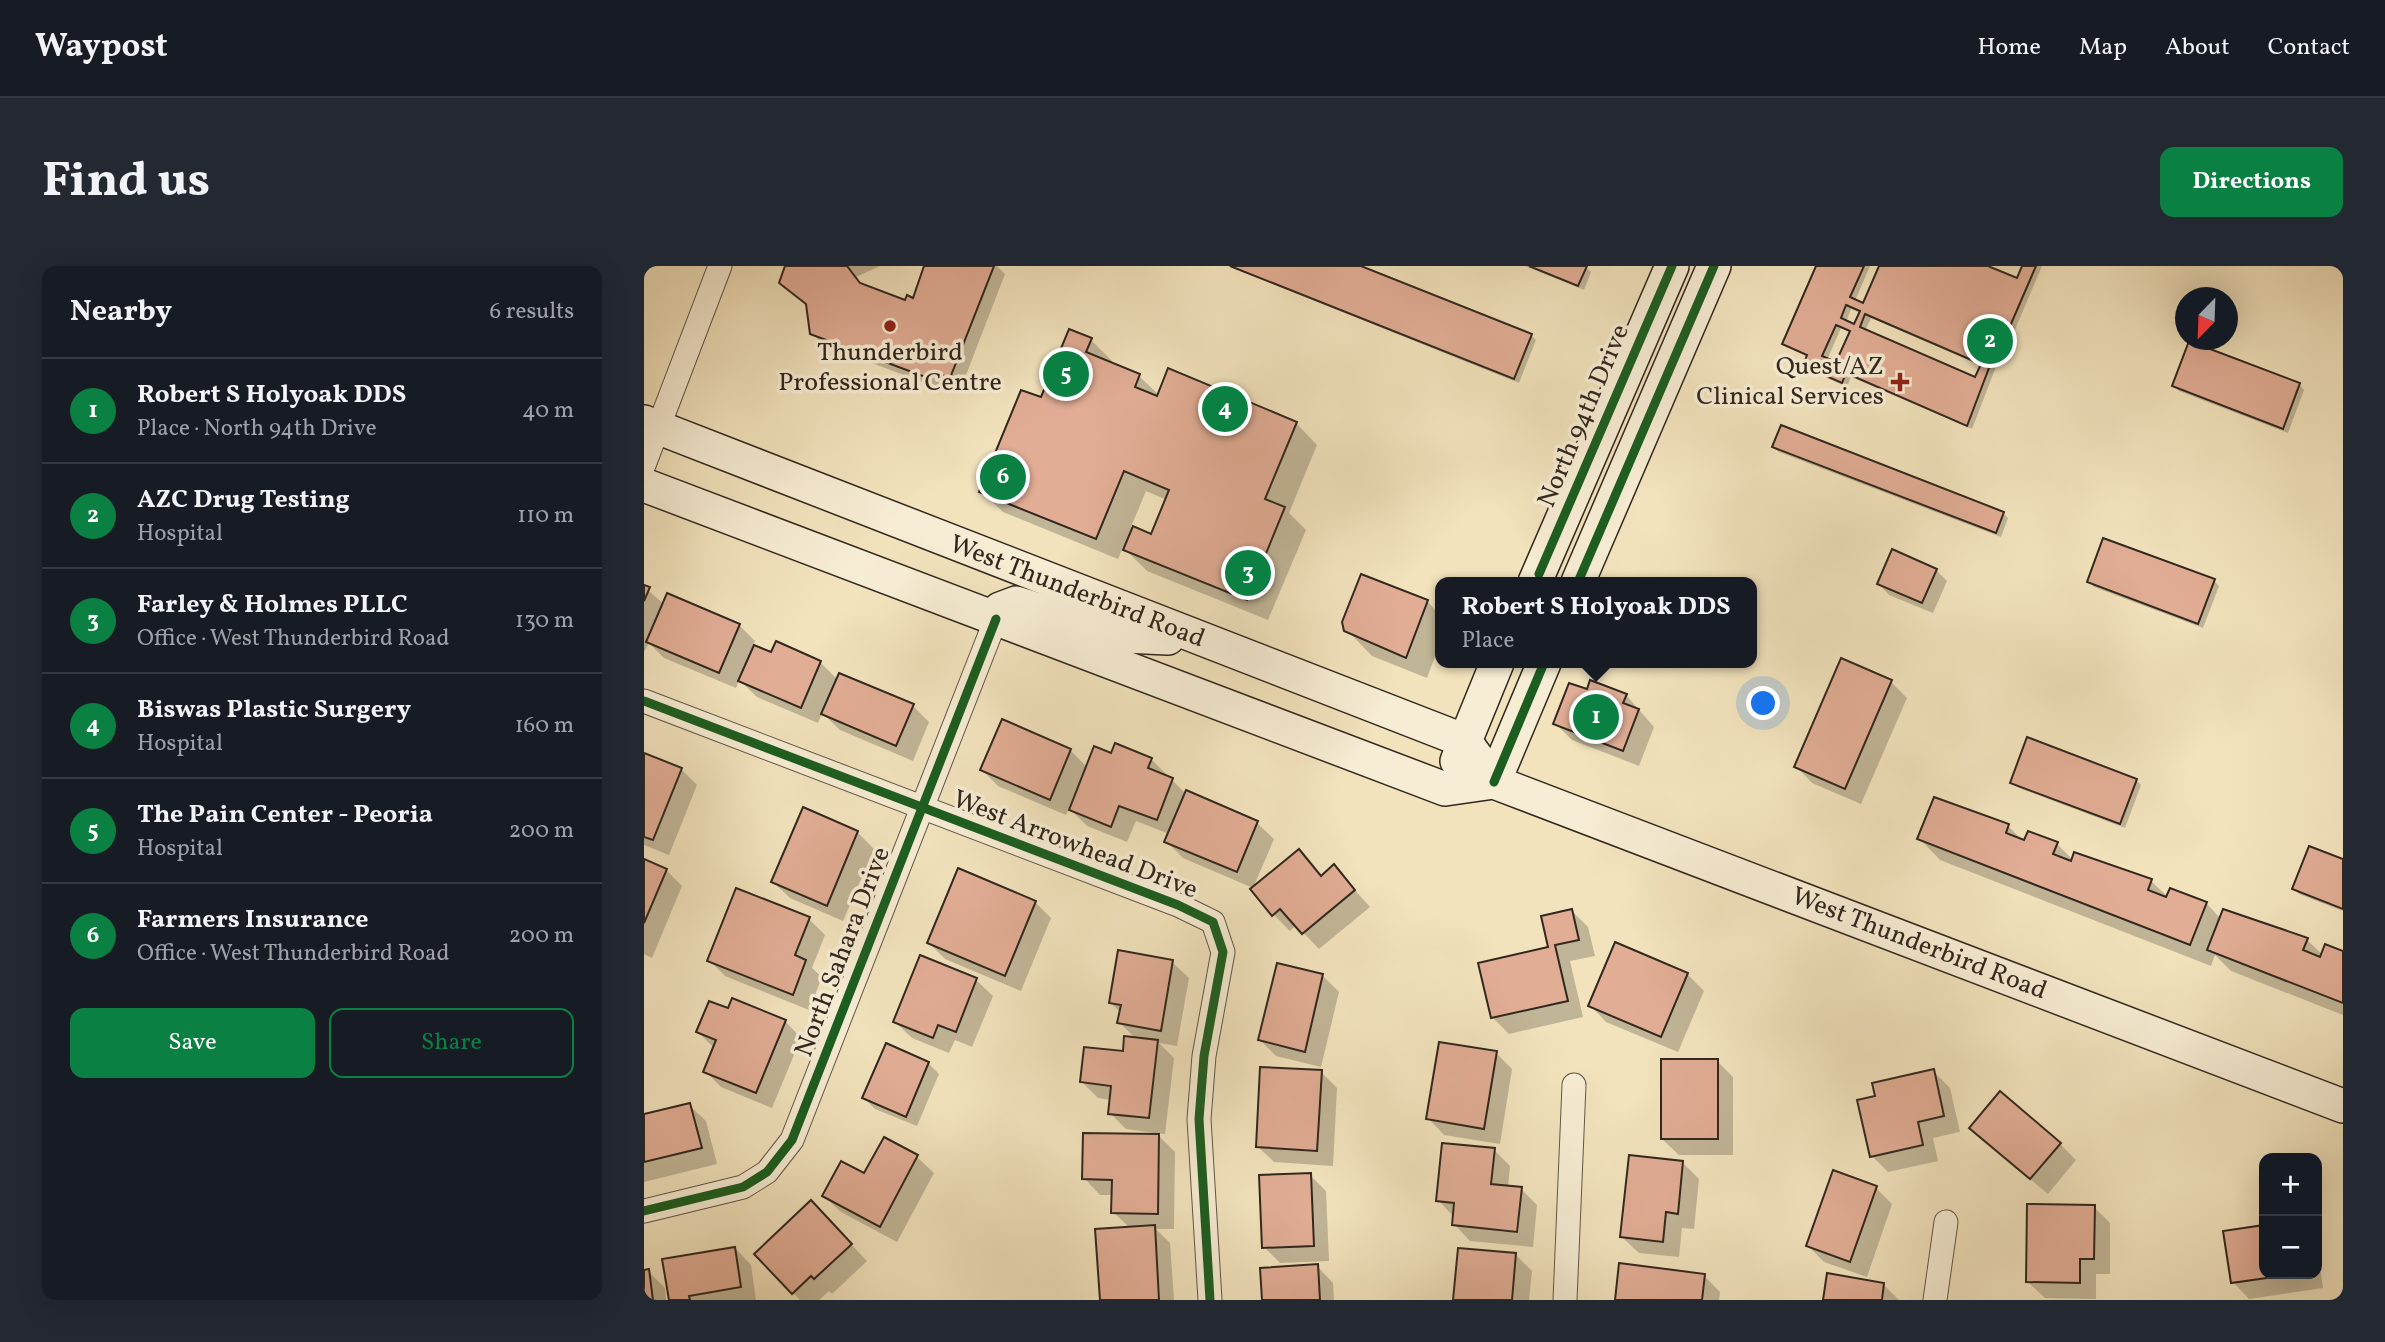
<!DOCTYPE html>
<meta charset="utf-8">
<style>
body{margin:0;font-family:Vollkorn,serif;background:#242831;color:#f1f3f6}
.controls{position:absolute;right:21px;bottom:21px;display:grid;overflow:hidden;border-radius:14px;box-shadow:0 7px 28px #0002}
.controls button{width:63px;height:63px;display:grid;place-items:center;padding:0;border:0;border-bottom:2px solid #363941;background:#171b24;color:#f1f3f6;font:35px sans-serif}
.compass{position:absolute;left:1531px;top:21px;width:63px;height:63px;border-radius:50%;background:#171b24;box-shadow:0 7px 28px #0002;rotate:203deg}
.you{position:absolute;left:1120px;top:438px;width:24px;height:24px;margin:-18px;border:5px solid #fff;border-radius:50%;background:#1a73e8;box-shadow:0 0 0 10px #1a73e833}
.badge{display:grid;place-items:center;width:46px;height:46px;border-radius:50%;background:#0b8043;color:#fff;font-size:23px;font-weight:700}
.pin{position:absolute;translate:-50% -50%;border:4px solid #fff;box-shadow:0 2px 7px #0006}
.popup{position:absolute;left:791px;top:311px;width:322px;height:91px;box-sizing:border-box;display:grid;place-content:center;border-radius:14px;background:#171b24;filter:drop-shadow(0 2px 5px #0005);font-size:23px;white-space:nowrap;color:#9ea1a6}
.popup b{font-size:26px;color:#f1f3f6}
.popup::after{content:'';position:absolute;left:50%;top:100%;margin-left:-14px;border:14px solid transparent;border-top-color:#171b24}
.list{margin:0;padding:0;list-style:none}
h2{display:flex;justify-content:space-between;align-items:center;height:91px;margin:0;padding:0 28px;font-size:30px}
h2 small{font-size:23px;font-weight:400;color:#9ea1a6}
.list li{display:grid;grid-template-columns:46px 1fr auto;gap:21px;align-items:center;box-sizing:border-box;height:105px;padding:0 28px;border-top:2px solid #363941}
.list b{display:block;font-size:26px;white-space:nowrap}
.list p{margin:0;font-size:23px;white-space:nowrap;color:#9ea1a6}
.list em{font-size:23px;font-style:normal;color:#9ea1a6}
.actions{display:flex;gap:14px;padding:21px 28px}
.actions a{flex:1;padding:16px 0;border:2px solid #0b8043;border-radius:14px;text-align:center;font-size:24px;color:#0b8043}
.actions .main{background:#0b8043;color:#fff}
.map{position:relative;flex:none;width:1699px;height:1034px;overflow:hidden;border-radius:14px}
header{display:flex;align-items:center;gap:42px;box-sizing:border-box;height:98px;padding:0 35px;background:#171b24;border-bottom:2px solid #363941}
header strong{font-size:33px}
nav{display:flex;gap:38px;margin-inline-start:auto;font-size:24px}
.intro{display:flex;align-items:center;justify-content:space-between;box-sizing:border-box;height:168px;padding:0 42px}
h1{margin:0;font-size:49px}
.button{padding:18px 32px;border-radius:14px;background:#0b8043;color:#fff;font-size:24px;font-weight:700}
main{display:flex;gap:42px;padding:0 42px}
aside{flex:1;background:#171b24;border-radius:14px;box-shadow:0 7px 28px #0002}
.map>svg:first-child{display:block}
</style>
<header>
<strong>Waypost</strong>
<nav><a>Home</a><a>Map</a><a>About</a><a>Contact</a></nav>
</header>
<div class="intro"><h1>Find us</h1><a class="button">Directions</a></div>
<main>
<aside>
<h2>Nearby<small>6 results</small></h2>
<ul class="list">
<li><span class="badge">1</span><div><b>Robert S Holyoak DDS</b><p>Place · North 94th Drive</p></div><em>40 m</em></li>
<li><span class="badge">2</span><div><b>AZC Drug Testing</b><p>Hospital</p></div><em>110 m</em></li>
<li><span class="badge">3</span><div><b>Farley &amp; Holmes PLLC</b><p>Office · West Thunderbird Road</p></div><em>130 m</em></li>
<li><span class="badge">4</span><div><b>Biswas Plastic Surgery</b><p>Hospital</p></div><em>160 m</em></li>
<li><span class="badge">5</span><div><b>The Pain Center - Peoria</b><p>Hospital</p></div><em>200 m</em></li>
<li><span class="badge">6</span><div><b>Farmers Insurance</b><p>Office · West Thunderbird Road</p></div><em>200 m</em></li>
</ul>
<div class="actions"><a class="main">Save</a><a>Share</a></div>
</aside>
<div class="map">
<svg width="1699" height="1034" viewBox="0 0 1699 1034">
<rect width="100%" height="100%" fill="#f2e3bd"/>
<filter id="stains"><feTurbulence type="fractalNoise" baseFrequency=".00286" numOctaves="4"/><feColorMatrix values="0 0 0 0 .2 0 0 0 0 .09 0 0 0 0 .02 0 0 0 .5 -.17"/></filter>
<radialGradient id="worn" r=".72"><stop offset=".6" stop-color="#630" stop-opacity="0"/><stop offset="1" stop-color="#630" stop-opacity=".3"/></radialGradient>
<g fill="#0003" fill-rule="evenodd">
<path d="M 143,0 L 236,0 L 212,11 L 219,20 L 262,36 L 270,34 L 282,0 L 353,0 L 361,8 L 317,122 L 298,114 L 295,122 L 179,79 L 168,67 L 164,40 L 137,16 Z"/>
<path d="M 584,0 L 713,0 L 887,69 L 892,74 L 875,117 Z"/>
<path d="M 881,0 L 940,0 L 947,6 L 940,24 Z"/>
<path d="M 1174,0 L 1226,0 L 1211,35 L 1220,39 L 1237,0 L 1339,0 L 1374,15 L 1380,0 L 1398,0 L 1356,99 L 1353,98 L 1328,163 L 1207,111 L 1203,121 L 1166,104 L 1161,99 L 1165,91 L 1140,78 ZM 1207,43 L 1217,47 L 1211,60 L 1202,56 ZM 1227,52 L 1338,100 L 1332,113 L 1221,65 ZM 1197,62 L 1207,67 L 1193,98 L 1183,94 Z"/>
<path d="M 447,74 L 468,95 L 467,98 L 495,110 L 515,129 L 652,157 L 673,179 L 645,247 L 662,264 L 624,354 L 503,305 L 479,281 L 474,293 L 359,246 L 337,225 L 398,134 ZM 502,225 L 523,234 L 508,270 L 487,261 Z"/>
<path d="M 1546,77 L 1656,119 L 1660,124 L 1644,167 L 1535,125 L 1530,120 Z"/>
<path d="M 1130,181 L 1359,247 L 1364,252 L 1357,271 L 1135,186 Z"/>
<path d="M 1460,274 L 1570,315 L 1575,320 L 1559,362 L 1450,321 L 1445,316 Z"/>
<path d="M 1292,304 L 1303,315 L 1289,347 L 1245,329 L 1235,318 Z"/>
<path d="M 0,321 L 20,338 L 95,359 L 111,375 L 109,381 L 128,389 L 176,396 L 194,414 L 269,440 L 285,456 L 269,495 L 196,464 L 178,447 L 174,457 L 113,431 L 95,414 L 92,422 L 20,392 L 5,377 L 0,386 Z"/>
<path d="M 783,335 L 796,349 L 796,377 L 783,412 L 728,390 L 700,361 Z"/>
<path d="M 1247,416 L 1263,432 L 1217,538 L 1168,517 L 1152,500 Z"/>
<path d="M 944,425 L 982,429 L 1010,461 L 995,500 L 928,474 L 911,457 Z"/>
<path d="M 359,456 L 426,484 L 444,502 L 468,489 L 507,493 L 542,528 L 613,557 L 630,573 L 609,622 L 539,592 L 522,575 L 525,568 L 492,555 L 483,576 L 443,560 L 425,542 L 422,549 L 354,520 L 338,504 Z"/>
<path d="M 0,488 L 37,503 L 53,519 L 25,589 L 0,579 Z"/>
<path d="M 1492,514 L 1497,519 L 1481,562 L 1373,521 L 1368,516 Z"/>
<path d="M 1364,560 L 1381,577 L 1413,578 L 1429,594 L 1507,615 L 1524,631 L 1562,637 L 1577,653 L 1663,674 L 1679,689 L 1699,687 L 1699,749 L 1587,705 L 1571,689 L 1567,700 L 1296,594 L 1275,572 Z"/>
<path d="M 213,566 L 230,583 L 199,655 L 146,632 L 129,616 Z"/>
<path d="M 654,585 L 678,611 L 690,601 L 726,641 L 675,683 L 652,659 L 646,665 L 629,648 Z"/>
<path d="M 0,595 L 22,604 L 38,620 L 8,692 L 0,688 Z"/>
<path d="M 1699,595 L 1699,645 L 1655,628 L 1650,623 Z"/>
<path d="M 391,636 L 407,652 L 377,725 L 301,693 L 285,677 Z"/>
<path d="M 928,645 L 944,661 L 951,690 L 926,695 L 939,751 L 865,768 L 848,751 L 906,682 Z"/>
<path d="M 165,653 L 181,669 L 168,702 L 178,711 L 165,744 L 81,710 L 65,694 Z"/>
<path d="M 972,678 L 1043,708 L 1060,725 L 1034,786 L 962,756 L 946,739 Z"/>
<path d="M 528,696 L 545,712 L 533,780 L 515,777 L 530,792 L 521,868 L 512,867 L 531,886 L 530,963 L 512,963 L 526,977 L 530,1034 L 458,1034 L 486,962 L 469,946 L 469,929 L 456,929 L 440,912 L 510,867 L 482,863 L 466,847 L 467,834 L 454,832 L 438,816 L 480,787 L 492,773 L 475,756 L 477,747 L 467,737 Z"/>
<path d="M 679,710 L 695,726 L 677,801 L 632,790 L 616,774 Z"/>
<path d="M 332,714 L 349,730 L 328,781 L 311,774 L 305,787 L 268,772 L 251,756 Z"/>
<path d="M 85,745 L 141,755 L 157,772 L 128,842 L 77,821 L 61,805 L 70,782 L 54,766 Z"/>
<path d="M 852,787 L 868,803 L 856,878 L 800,869 L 784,852 Z"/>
<path d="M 1073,795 L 1089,811 L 1089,889 L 1035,889 L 1018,873 Z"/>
<path d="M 284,797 L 295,808 L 273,860 L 231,843 L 220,832 Z"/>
<path d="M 1289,805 L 1306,822 L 1316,866 L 1289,872 L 1294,895 L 1244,906 L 1228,890 L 1233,831 Z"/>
<path d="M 677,806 L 693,822 L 689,900 L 630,896 L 613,880 Z"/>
<path d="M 45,839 L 62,855 L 73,898 L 0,916 L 0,850 Z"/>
<path d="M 240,873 L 273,891 L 290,907 L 253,976 L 197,946 L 180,930 L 221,909 Z"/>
<path d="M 1344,878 L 1416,878 L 1432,894 L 1404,928 Z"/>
<path d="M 850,884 L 866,900 L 864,921 L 877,923 L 893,939 L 889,981 L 826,975 L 810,958 L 810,951 L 794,934 Z"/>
<path d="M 1039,897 L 1055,913 L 1050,963 L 1038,962 L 1035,991 L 995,987 L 978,971 Z"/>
<path d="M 666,909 L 682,925 L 685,995 L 636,997 L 620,981 Z"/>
<path d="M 1232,922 L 1248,938 L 1223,1011 L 1180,996 L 1164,980 Z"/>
<path d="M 1450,941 L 1466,957 L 1466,1008 L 1452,1008 L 1452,1033 L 1401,1032 L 1384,1016 Z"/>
<path d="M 183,953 L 223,995 L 188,1028 L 185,1025 L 175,1034 L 156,1034 L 113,988 Z"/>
<path d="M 1620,961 L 1620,1008 L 1673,1008 L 1673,981 L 1679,1022 L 1605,1033 L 1589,1016 L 1581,966 Z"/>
<path d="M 91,982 L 107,999 L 112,1034 L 27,1034 Z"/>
<path d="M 872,989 L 888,1005 L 885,1034 L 811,1034 Z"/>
<path d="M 673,1000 L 689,1017 L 690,1034 L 620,1034 Z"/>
<path d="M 4,1005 L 21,1022 L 22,1034 L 0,1034 L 0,1006 Z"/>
<path d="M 1060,1010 L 1076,1026 L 1075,1034 L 973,1034 Z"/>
<path d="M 1240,1019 L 1255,1034 L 1181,1034 Z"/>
</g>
<g fill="#e1ad95" stroke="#31271e" stroke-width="2" fill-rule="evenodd">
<path d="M 141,0 L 203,0 L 216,17 L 261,34 L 263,29 L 269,32 L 280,0 L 350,0 L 306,112 L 287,105 L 284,112 L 166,68 L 162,38 L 135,17 Z"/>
<path d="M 586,0 L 717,0 L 888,68 L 870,113 Z"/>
<path d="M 885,0 L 943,0 L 934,20 Z"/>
<path d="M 1172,0 L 1220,0 L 1206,31 L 1219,37 L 1235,0 L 1344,0 L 1373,12 L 1378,0 L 1392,0 L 1351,95 L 1348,94 L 1323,160 L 1202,107 L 1198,117 L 1159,100 L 1163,89 L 1138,78 ZM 1202,39 L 1216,45 L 1210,58 L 1197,52 ZM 1221,48 L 1337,98 L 1331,111 L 1216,61 ZM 1192,59 L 1206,65 L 1192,96 L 1178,90 Z"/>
<path d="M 425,63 L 448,72 L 442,86 L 496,108 L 491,121 L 513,130 L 524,102 L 653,156 L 621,233 L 641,241 L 603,334 L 479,284 L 489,260 L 507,268 L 525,224 L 480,205 L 452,273 L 335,226 L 377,124 L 397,131 Z"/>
<path d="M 1545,75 L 1656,117 L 1639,163 L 1528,120 Z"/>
<path d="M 1137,159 L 1360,246 L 1352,267 L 1128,181 Z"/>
<path d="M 1459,272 L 1571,313 L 1554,358 L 1443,316 Z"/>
<path d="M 1248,283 L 1293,303 L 1278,337 L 1233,318 Z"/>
<path d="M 717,308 L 784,334 L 762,392 L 700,365 L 698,356 Z"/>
<path d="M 0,319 L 6,321 L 0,335 Z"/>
<path d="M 23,327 L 96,358 L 75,407 L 2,376 Z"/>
<path d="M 132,375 L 177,395 L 157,442 L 94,415 L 110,379 L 127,386 Z"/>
<path d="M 1197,392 L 1248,414 L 1201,523 L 1150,501 Z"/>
<path d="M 195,407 L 270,438 L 252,480 L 177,448 Z"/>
<path d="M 946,414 L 983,428 L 979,437 L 995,443 L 979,485 L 909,458 L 925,417 L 943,423 Z"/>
<path d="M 358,453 L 427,483 L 406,534 L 336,504 Z"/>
<path d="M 1383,471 L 1493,513 L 1476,558 L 1366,517 Z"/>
<path d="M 471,477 L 508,492 L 504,502 L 529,512 L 513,554 L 475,540 L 467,561 L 425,544 L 450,480 L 467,487 Z"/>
<path d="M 0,487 L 38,502 L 9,574 L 0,571 Z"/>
<path d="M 542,524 L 614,555 L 593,606 L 520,576 Z"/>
<path d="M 1290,531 L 1365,558 L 1362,567 L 1380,574 L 1384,565 L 1414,576 L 1409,588 L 1427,595 L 1430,586 L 1508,613 L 1504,624 L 1522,631 L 1526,622 L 1563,636 L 1546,679 L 1273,573 Z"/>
<path d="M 159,541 L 214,565 L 183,640 L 127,616 Z"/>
<path d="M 1665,580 L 1699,593 L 1699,643 L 1648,623 Z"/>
<path d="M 655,583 L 677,610 L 690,598 L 711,624 L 658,668 L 636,643 L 628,650 L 606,623 Z"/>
<path d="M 0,593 L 23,603 L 0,657 Z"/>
<path d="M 314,602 L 392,635 L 361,710 L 283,677 Z"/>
<path d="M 92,622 L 166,651 L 151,689 L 162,694 L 149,729 L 63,695 Z"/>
<path d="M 928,643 L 935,674 L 911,679 L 924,735 L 847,752 L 834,697 L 904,681 L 897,650 Z"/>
<path d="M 1579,643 L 1664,672 L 1659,684 L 1676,691 L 1681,678 L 1699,685 L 1699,737 L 1563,684 Z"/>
<path d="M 971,676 L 1044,707 L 1017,771 L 944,740 Z"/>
<path d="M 474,684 L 529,694 L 517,765 L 473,757 L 477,739 L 465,737 Z"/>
<path d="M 276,689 L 333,712 L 312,766 L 294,759 L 289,772 L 249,756 Z"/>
<path d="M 633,697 L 679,708 L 661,786 L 614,774 Z"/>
<path d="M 88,732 L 142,754 L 112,827 L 59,806 L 72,774 L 52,766 L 65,735 L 84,742 Z"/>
<path d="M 480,770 L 514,774 L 505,852 L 464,848 L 467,820 L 436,816 L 440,781 L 479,785 Z"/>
<path d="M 795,776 L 853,785 L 840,863 L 782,853 Z"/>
<path d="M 242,777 L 285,796 L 262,851 L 218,832 Z"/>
<rect x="1017" y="793" width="57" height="80"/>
<path d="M 616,801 L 678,804 L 673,885 L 612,881 Z"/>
<path d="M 1290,803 L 1300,850 L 1274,856 L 1279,879 L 1226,891 L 1213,834 L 1231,830 L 1228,817 Z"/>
<path d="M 1356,825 L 1417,877 L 1386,913 L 1325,862 Z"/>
<path d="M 46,837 L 58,882 L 0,896 L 0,848 Z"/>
<path d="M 439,867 L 515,868 L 514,948 L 467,947 L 468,914 L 438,913 Z"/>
<path d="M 240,871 L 274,889 L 236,961 L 178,930 L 197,895 L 220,907 Z"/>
<path d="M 798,877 L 851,882 L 847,918 L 878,921 L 873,966 L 808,959 L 810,937 L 792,935 Z"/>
<path d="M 985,889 L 1039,895 L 1034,948 L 1022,946 L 1019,976 L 976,971 Z"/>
<path d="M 1189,904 L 1233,920 L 1206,996 L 1162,980 Z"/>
<path d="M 667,907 L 670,980 L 618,982 L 615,909 Z"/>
<path d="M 167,934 L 208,978 L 170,1013 L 167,1010 L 148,1028 L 110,988 Z"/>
<path d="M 1383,938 L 1451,939 L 1450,993 L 1436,993 L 1436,1017 L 1382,1016 Z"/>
<path d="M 511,959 L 515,1034 L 456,1034 L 451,963 Z"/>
<path d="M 1620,959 L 1620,1008 L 1652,1008 L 1587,1017 L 1579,965 Z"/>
<path d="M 91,981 L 97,1021 L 45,1030 L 46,1034 L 25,1034 L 18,993 Z"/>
<path d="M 814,982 L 872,987 L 868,1034 L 809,1034 Z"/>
<path d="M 975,997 L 1061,1008 L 1058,1034 L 971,1034 Z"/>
<path d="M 674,998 L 676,1034 L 618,1034 L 616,1002 Z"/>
<path d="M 5,1003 L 9,1034 L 0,1034 L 0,1004 Z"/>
<path d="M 1183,1007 L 1240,1017 L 1238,1034 L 1179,1034 Z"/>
</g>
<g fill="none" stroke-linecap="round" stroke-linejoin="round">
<defs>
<g id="street">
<path d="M 0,199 L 76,0"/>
<path d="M 0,435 L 534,639 L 569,656 L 579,686 L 560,790 L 555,853 L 566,1034"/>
<path d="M 0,945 L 99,921 L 123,906 L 148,874 L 352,353"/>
<path d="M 921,1034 L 930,819"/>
<path d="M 1291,1034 L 1302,956"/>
</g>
<g id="secondary">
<path d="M 0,156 L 821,475 L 850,516"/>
<path d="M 0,219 L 801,523 L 850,516 L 1699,840"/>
<path d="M 891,316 L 1028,0"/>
<path d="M 934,316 L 1070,0"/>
<path d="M 352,352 L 356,343 L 372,337 L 480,370 L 524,372"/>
<path d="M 813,495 L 853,397"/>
<path d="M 850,516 L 900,397"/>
</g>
</defs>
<use href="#street" stroke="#615646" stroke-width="25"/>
<use href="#secondary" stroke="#31271e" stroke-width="36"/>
<use href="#street" stroke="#f7edd4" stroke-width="23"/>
<use href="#secondary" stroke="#f7edd4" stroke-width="33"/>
<defs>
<g id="cycleway">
<path d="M 895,308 L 1028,0"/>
<path d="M 934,316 L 1070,0"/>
<path d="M 0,435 L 534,639 L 569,656 L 579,686 L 560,790 L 555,853 L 566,1034"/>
<path d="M 850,516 L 900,397"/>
<path d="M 0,945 L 99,921 L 123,906 L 148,874 L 352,353"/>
</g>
</defs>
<use href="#cycleway" stroke="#f7edd4" stroke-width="13"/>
<use href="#cycleway" stroke="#1b5e20" stroke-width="9"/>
</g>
<g fill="#8f2418" stroke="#f7edd4" stroke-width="2.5">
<circle cx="246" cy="60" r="7"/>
<path d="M1252.5 105.5h7v7h7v7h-7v7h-7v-7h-7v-7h7z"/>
</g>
<g text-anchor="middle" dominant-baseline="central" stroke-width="7" stroke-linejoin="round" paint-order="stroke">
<g font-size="26" fill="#31271e" stroke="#f7edd4">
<text x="246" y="87">Thunderbird<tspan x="246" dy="30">Professional Centre</tspan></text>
<text x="1240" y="101" text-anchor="end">Quest/AZ<tspan x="1240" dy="30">Clinical Services</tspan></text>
</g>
<g font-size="26" fill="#31271e" stroke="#f7edd4">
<text transform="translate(940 150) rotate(-67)">North 94th Drive</text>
<text transform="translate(433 326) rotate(21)">West Thunderbird Road</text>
<text transform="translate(431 579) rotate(21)">West Arrowhead Drive</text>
<text transform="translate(1275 678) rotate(21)">West Thunderbird Road</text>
<text transform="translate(199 686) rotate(-69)">North Sahara Drive</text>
</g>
</g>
<rect width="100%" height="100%" filter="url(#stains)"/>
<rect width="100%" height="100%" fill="url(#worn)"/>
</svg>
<div class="controls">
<button>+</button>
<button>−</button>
</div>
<svg class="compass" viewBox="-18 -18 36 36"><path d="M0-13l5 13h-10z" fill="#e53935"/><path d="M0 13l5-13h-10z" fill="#9ea1a6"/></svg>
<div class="you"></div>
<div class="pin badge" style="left:952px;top:451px">1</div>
<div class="popup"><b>Robert S Holyoak DDS</b>Place</div>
<div class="pin badge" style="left:1346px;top:75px">2</div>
<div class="pin badge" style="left:604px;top:307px">3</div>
<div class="pin badge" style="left:581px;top:143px">4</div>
<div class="pin badge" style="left:422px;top:108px">5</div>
<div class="pin badge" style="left:359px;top:211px">6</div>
</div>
</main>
